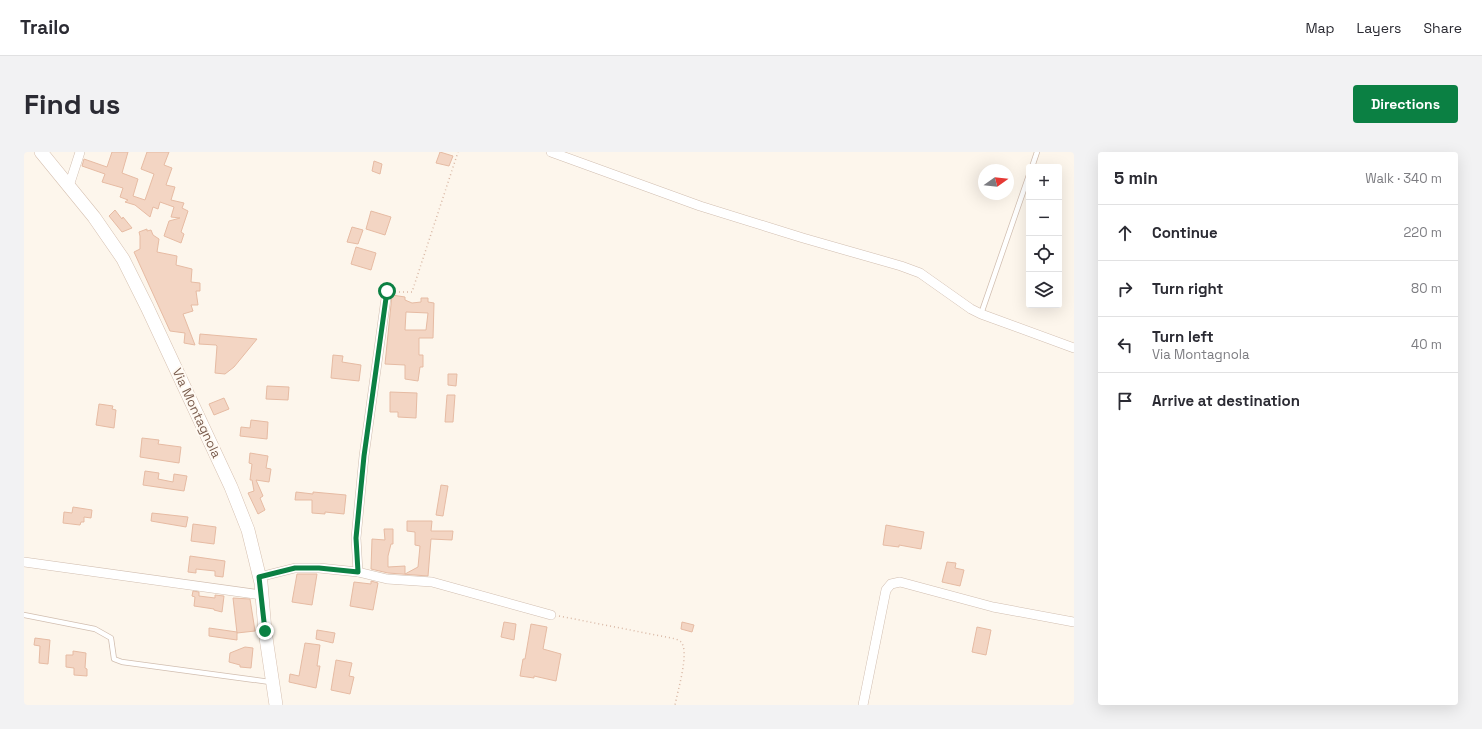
<!DOCTYPE html>
<meta charset="utf-8">
<style>
body{margin:0;font-family:"Space Grotesk",sans-serif;background:#f2f2f3;color:#2b2b33}
.controls{position:absolute;right:12px;top:12px;display:grid;overflow:hidden;border-radius:4px;box-shadow:0 4px 16px #0002}
.controls button{width:36px;height:36px;display:grid;place-items:center;padding:0;border:0;border-bottom:1px solid #e1e1e2;background:#fff;color:#2b2b33;font:20px sans-serif}
.compass{position:absolute;left:954px;top:12px;width:36px;height:36px;border-radius:50%;background:#fff;box-shadow:0 4px 16px #0002;rotate:75deg}
.stop{position:absolute;width:12px;height:12px;margin:-9px;border:3px solid #0b8043;border-radius:50%;background:#fff}
.stop.end{background:#0b8043;border-color:#fff;box-shadow:0 1px 4px #0008}
.list{margin:0;padding:0;list-style:none}
h2{display:flex;justify-content:space-between;align-items:center;height:52px;margin:0;padding:0 16px;font-size:17px}
h2 small{font-size:13px;font-weight:400;color:#7c7c81}
.list li{display:grid;grid-template-columns:26px 1fr auto;gap:12px;align-items:center;box-sizing:border-box;height:56px;padding:0 16px;border-top:1px solid #e1e1e2}
.list b{display:block;font-size:15px;white-space:nowrap}
.list p{margin:0;font-size:13px;white-space:nowrap;color:#7c7c81}
.list em{font-size:13px;font-style:normal;color:#7c7c81}
.icon{flex:none;width:22px;height:22px;fill:none;stroke:currentColor;stroke-width:2;stroke-linecap:round;stroke-linejoin:round}
.map{position:relative;flex:none;width:1050px;height:553px;overflow:hidden;border-radius:4px}
header{display:flex;align-items:center;gap:24px;box-sizing:border-box;height:56px;padding:0 20px;background:#fff;border-bottom:1px solid #e1e1e2}
header strong{font-size:19px}
nav{display:flex;gap:22px;margin-inline-start:auto;font-size:14px}
.intro{display:flex;align-items:center;justify-content:space-between;box-sizing:border-box;height:96px;padding:0 24px}
h1{margin:0;font-size:28px}
.button{padding:10px 18px;border-radius:4px;background:#0b8043;color:#fff;font-size:14px;font-weight:700}
main{display:flex;gap:24px;padding:0 24px}
aside{flex:1;background:#fff;border-radius:4px;box-shadow:0 4px 16px #0002}
.map>svg:first-child{display:block}
</style>
<header>
<strong>Trailo</strong>
<nav><a>Map</a><a>Layers</a><a>Share</a></nav>
</header>
<div class="intro"><h1>Find us</h1><a class="button">Directions</a></div>
<main>
<div class="map">
<svg width="1050" height="553" viewBox="0 0 1050 553">
<rect width="100%" height="100%" fill="#fdf6ec"/>
<g fill="#f3d5c3" stroke="#e6bba3" fill-rule="evenodd">
<path d="M 88,0 L 104,0 L 98,21 L 114,27 L 109,44 L 121,48 L 130,22 L 117,17 L 123,0 L 145,0 L 140,13 L 148,16 L 142,33 L 151,35 L 147,48 L 160,51 L 158,56 L 164,59 L 157,80 L 160,82 L 157,91 L 140,84 L 145,69 L 156,66 L 147,65 L 150,55 L 136,50 L 134,57 L 129,55 L 126,65 L 111,53 L 101,50 L 104,48 L 96,45 L 99,36 L 78,30 L 81,22 L 58,14 L 60,7 L 83,15 Z"/>
<path d="M 416,0 L 429,4 L 425,14 L 412,11 Z"/>
<path d="M 350,9 L 358,12 L 356,22 L 348,19 Z"/>
<path d="M 91,58 L 98,67 L 99,65 L 108,76 L 98,80 L 85,64 Z"/>
<path d="M 347,59 L 367,65 L 361,83 L 342,77 Z"/>
<path d="M 328,75 L 339,78 L 334,92 L 323,90 Z"/>
<path d="M 123,77 L 123,79 L 127,78 L 129,83 L 135,87 L 133,100 L 153,104 L 152,113 L 168,117 L 167,130 L 176,131 L 176,139 L 172,139 L 174,153 L 167,153 L 169,159 L 159,162 L 171,193 L 160,191 L 161,181 L 146,179 L 110,100 L 116,97 L 116,84 L 115,80 Z"/>
<path d="M 332,95 L 352,101 L 347,118 L 327,112 Z"/>
<path d="M 368,143 L 381,145 L 381,148 L 388,151 L 397,150 L 397,146 L 404,146 L 404,150 L 410,151 L 409,186 L 395,186 L 395,203 L 399,203 L 399,215 L 396,215 L 394,229 L 381,227 L 381,213 L 361,212 ZM 382,160 L 404,161 L 402,178 L 381,178 Z"/>
<path d="M 176,182 L 233,187 L 210,215 L 201,222 L 191,221 L 193,194 L 192,193 L 175,192 Z"/>
<path d="M 309,203 L 319,204 L 318,210 L 337,213 L 335,229 L 307,226 Z"/>
<path d="M 424,222 L 433,222 L 432,234 L 424,233 Z"/>
<path d="M 243,234 L 265,235 L 264,248 L 242,247 Z"/>
<path d="M 366,240 L 393,241 L 392,266 L 374,265 L 374,260 L 366,260 Z"/>
<path d="M 423,243 L 431,243 L 429,270 L 421,270 Z"/>
<path d="M 200,246 L 205,257 L 190,263 L 185,252 Z"/>
<path d="M 75,252 L 89,254 L 88,257 L 92,258 L 90,276 L 72,273 Z"/>
<path d="M 227,268 L 244,270 L 243,287 L 216,284 L 217,275 L 226,276 Z"/>
<path d="M 118,286 L 135,288 L 134,292 L 157,295 L 155,311 L 116,305 Z"/>
<path d="M 226,301 L 244,304 L 242,316 L 247,317 L 245,330 L 232,328 L 239,344 L 236,346 L 241,358 L 234,362 L 224,341 L 230,339 L 228,328 L 226,328 L 228,312 L 225,311 Z"/>
<path d="M 121,319 L 135,321 L 134,327 L 149,330 L 150,322 L 163,324 L 160,339 L 119,333 Z"/>
<path d="M 417,333 L 424,334 L 419,364 L 412,363 Z"/>
<path d="M 272,340 L 289,342 L 289,340 L 322,343 L 320,362 L 301,360 L 301,362 L 288,361 L 288,348 L 271,348 Z"/>
<path d="M 49,355 L 68,358 L 67,366 L 60,365 L 60,370 L 57,370 L 56,373 L 39,371 L 40,360 L 48,361 Z"/>
<path d="M 128,361 L 164,365 L 162,375 L 127,369 Z"/>
<path d="M 383,369 L 408,369 L 407,379 L 429,379 L 428,388 L 407,387 L 404,424 L 364,421 L 347,417 L 348,387 L 361,388 L 360,377 L 369,377 L 369,392 L 367,392 L 364,404 L 364,415 L 381,414 L 381,422 L 394,415 L 396,394 L 391,393 L 391,380 L 383,379 Z"/>
<path d="M 169,372 L 192,375 L 190,392 L 167,389 Z"/>
<path d="M 862,373 L 900,380 L 897,397 L 875,393 L 875,395 L 859,393 Z"/>
<path d="M 166,404 L 201,409 L 199,425 L 191,424 L 191,419 L 172,417 L 172,421 L 164,420 Z"/>
<path d="M 923,410 L 932,411 L 931,416 L 940,418 L 936,434 L 918,430 Z"/>
<path d="M 273,422 L 293,422 L 288,453 L 268,450 Z"/>
<path d="M 347,429 L 354,431 L 349,458 L 326,454 L 330,430 L 347,432 Z"/>
<path d="M 169,439 L 175,440 L 175,444 L 191,446 L 191,443 L 200,444 L 198,460 L 190,458 L 190,457 L 170,454 L 171,445 L 168,444 Z"/>
<path d="M 209,446 L 226,447 L 231,479 L 213,481 Z"/>
<path d="M 480,470 L 492,472 L 490,488 L 477,485 Z"/>
<path d="M 658,470 L 670,473 L 668,480 L 657,477 Z"/>
<path d="M 507,472 L 523,475 L 519,497 L 537,502 L 532,529 L 510,524 L 510,526 L 496,524 L 499,507 L 501,507 Z"/>
<path d="M 953,475 L 967,478 L 962,503 L 948,500 Z"/>
<path d="M 185,476 L 213,480 L 213,488 L 185,484 Z"/>
<path d="M 293,478 L 311,481 L 309,491 L 292,487 Z"/>
<path d="M 11,486 L 26,488 L 24,512 L 15,511 L 16,494 L 10,493 Z"/>
<path d="M 281,491 L 296,493 L 293,514 L 296,514 L 292,536 L 265,530 L 266,522 L 275,524 Z"/>
<path d="M 221,495 L 229,496 L 227,516 L 216,515 L 216,513 L 205,510 L 206,501 Z"/>
<path d="M 49,499 L 62,501 L 61,516 L 63,517 L 63,524 L 50,523 L 50,516 L 42,515 L 42,503 L 49,503 Z"/>
<path d="M 312,508 L 328,511 L 325,524 L 330,525 L 326,542 L 307,538 Z"/>
</g>
<g fill="none" stroke-linecap="round" stroke-linejoin="round">
<defs>
<g id="lane">
<path d="M 1008,15 L 1013,0"/>
<path d="M 957,162 L 1005,23"/>
<path d="M 0,463 L 71,477 L 87,486 L 90,507 L 98,510 L 246,530"/>
</g>
<g id="street">
<path d="M 527,0 L 676,54 L 779,86 L 877,114 L 896,121 L 947,157 L 957,162 L 1050,196"/>
<path d="M 45,34 L 56,0"/>
<path d="M 0,410 L 238,443"/>
<path d="M 334,420 L 332,386 L 340,304 L 363,139"/>
<path d="M 235,425 L 271,416 L 295,416 L 334,420 L 363,427 L 408,430 L 527,463"/>
<path d="M 839,553 L 862,438 L 867,432 L 876,430 L 969,455 L 1050,470"/>
</g>
<path id="secondary" d="M 17,0 L 70,65 L 99,107 L 123,155 L 207,335 L 224,378 L 237,431 L 241,479 L 252,553"/>
</defs>
<use href="#lane" stroke="#d1beb0" stroke-width="6"/>
<use href="#street" stroke="#d1beb0" stroke-width="10"/>
<use href="#secondary" stroke="#d6c0b0" stroke-width="14"/>
<g stroke="#d9b8a5" stroke-width="1.5" stroke-dasharray="1 3" stroke-linecap="butt">
<path d="M 371,140 L 388,140 L 434,0"/>
<path d="M 535,464 L 652,487 C 654,488 656,489 657,490 C 666,500 653,541 651,553"/>
</g>
<use href="#lane" stroke="#fff" stroke-width="4.5"/>
<use href="#street" stroke="#fff" stroke-width="9"/>
<use href="#secondary" stroke="#fff" stroke-width="13"/>
</g>
<g fill="none" stroke-linecap="round" stroke-linejoin="round">
<path stroke="#0b8043" stroke-width="5" d="M 241,479 L 235,425 L 271,416 L 295,416 L 334,420 L 332,386 L 340,304 L 363,139"/>
</g>
<g text-anchor="middle" dominant-baseline="central" stroke-width="4" stroke-linejoin="round" paint-order="stroke">
<g font-size="13" fill="#7a5c4d" stroke="#fffaf3">
<text transform="translate(173 261) rotate(65)">Via Montagnola</text>
</g>
</g>
</svg>
<div class="controls">
<button>+</button>
<button>−</button>
<button><svg class="icon" aria-label="locate" viewBox="0 0 24 24"><circle cx="12" cy="12" r="6"/><path d="M12 2v4M12 18v4M2 12h4M18 12h4"/></svg></button>
<button><svg class="icon" aria-label="layers" viewBox="0 0 24 24"><path d="M12 4l9 5-9 5-9-5zM3 14l9 5 9-5"/></svg></button>
</div>
<svg class="compass" viewBox="-18 -18 36 36"><path d="M0-13l5 13h-10z" fill="#e53935"/><path d="M0 13l5-13h-10z" fill="#7c7c81"/></svg>
<div class="stop" style="left:363px;top:139px"></div>
<div class="stop end" style="left:241px;top:479px"></div>
</div>
<aside>
<h2>5 min<small>Walk · 340 m</small></h2>
<ul class="list">
<li><svg class="icon" aria-label="ahead" viewBox="0 0 24 24"><path d="M12 20V5M6 11l6-6 6 6"/></svg><div><b>Continue</b></div><em>220 m</em></li>
<li><svg class="icon" aria-label="right" viewBox="0 0 24 24"><path d="M7 20v-9h11M14 6l5 5-5 5"/></svg><div><b>Turn right</b></div><em>80 m</em></li>
<li><svg class="icon" aria-label="left" viewBox="0 0 24 24"><path d="M17 20v-9H6M10 6l-5 5 5 5"/></svg><div><b>Turn left</b><p>Via Montagnola</p></div><em>40 m</em></li>
<li><svg class="icon" aria-label="arrive" viewBox="0 0 24 24"><path d="M6 21V4h12l-3 4 3 4H6"/></svg><div><b>Arrive at destination</b></div></li>
</ul>
</aside>
</main>
